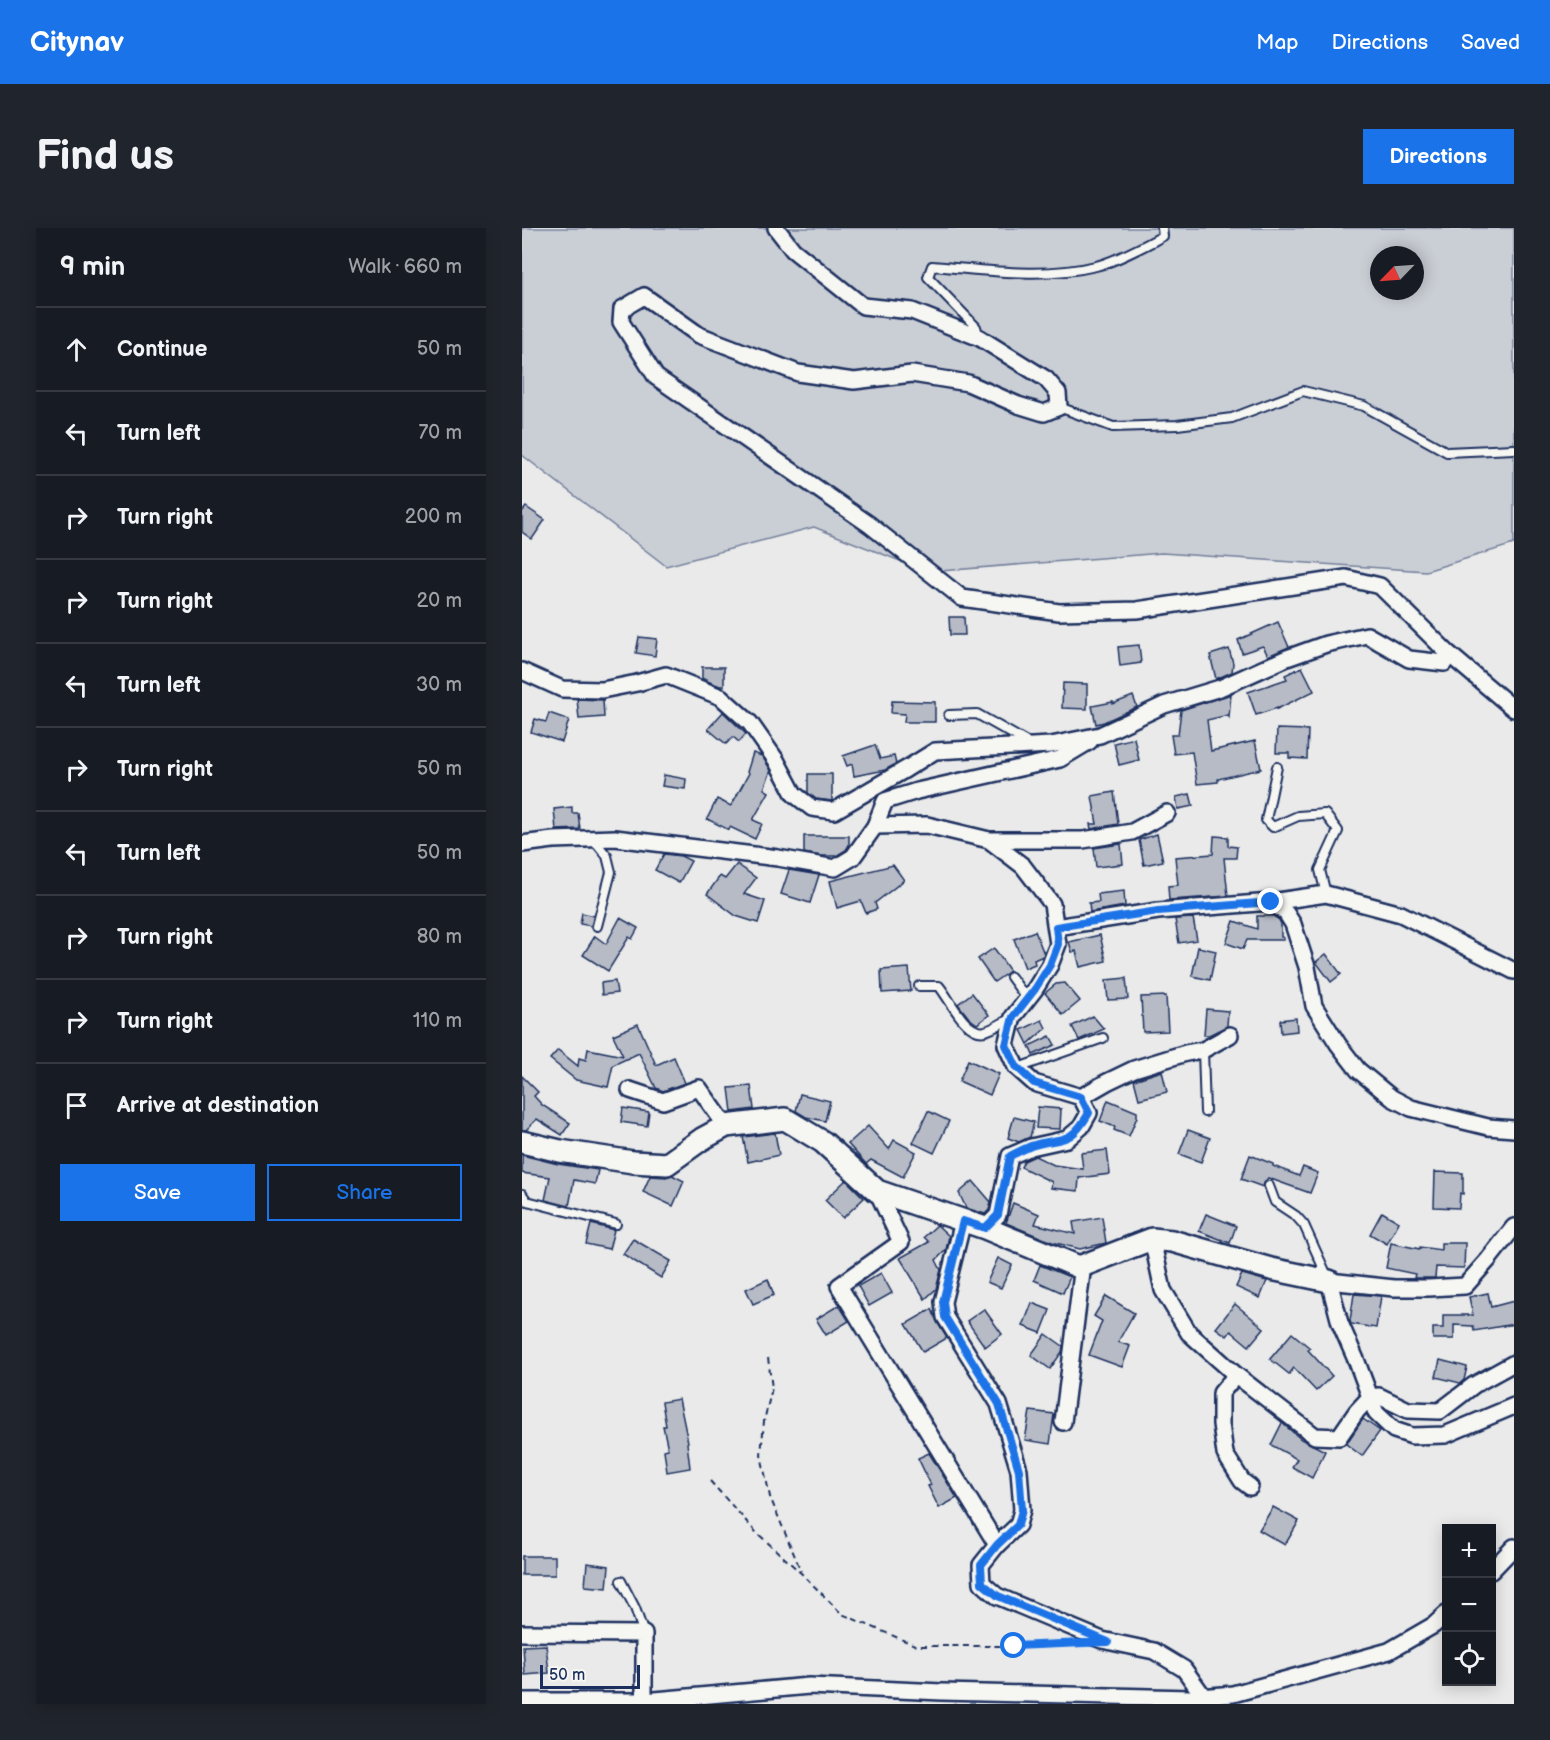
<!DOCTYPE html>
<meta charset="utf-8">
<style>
body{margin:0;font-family:"Balsamiq Sans",sans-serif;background:#20242c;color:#f1f3f6}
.controls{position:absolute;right:18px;bottom:18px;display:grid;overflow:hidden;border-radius:0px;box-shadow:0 3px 15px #0003}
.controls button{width:54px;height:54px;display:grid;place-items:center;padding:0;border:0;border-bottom:2px solid #363941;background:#171b24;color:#f1f3f6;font:30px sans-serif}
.compass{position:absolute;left:848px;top:18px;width:54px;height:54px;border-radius:50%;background:#171b24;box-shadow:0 3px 15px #0003;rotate:245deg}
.scale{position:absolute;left:18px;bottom:15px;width:100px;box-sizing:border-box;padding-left:6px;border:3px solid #1b2f5e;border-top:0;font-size:16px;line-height:21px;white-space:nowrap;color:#1b2f5e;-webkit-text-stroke:4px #f6f6f2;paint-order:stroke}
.stop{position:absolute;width:18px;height:18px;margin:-14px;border:4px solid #1a73e8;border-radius:50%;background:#fff}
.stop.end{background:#1a73e8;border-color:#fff;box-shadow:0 2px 6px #0008}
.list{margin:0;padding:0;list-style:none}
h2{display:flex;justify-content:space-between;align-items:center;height:78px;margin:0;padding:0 24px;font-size:26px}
h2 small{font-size:20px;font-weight:400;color:#9ea1a6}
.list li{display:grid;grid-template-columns:39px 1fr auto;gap:18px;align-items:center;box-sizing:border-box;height:84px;padding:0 24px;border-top:2px solid #363941}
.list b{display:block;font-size:22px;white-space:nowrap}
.list em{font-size:20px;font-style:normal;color:#9ea1a6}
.actions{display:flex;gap:12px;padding:18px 24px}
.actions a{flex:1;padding:14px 0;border:2px solid #1a73e8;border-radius:0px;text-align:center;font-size:21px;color:#1a73e8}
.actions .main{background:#1a73e8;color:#fff}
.icon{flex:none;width:33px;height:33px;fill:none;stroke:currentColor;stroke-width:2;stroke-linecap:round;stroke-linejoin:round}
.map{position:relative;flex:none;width:992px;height:1476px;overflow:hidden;border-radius:0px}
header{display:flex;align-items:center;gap:36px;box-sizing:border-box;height:84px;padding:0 30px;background:#1a73e8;color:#fff}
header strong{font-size:28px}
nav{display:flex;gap:33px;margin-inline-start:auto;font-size:21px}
.intro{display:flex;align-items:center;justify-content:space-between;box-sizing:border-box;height:144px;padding:0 36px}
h1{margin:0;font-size:42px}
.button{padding:15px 27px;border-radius:0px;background:#1a73e8;color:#fff;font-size:21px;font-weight:700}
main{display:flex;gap:36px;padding:0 36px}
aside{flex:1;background:#171b24;border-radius:0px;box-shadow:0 3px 15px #0003}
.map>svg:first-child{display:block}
</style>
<header>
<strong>Citynav</strong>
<nav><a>Map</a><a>Directions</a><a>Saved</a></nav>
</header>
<div class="intro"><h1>Find us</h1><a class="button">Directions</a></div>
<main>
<aside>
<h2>9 min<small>Walk · 660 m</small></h2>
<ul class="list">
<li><svg class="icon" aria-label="ahead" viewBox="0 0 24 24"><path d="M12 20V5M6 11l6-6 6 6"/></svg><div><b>Continue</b></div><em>50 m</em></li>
<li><svg class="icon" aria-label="left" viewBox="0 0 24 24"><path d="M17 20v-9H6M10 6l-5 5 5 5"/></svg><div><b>Turn left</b></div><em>70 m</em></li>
<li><svg class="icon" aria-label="right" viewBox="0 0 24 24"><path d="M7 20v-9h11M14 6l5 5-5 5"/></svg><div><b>Turn right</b></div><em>200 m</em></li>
<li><svg class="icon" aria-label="right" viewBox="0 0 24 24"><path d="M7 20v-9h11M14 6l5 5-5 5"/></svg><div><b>Turn right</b></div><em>20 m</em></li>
<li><svg class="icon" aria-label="left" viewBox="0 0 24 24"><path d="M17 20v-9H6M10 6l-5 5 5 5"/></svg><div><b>Turn left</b></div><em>30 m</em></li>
<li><svg class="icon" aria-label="right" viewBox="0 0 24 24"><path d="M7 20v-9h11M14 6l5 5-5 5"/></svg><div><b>Turn right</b></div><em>50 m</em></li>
<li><svg class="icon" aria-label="left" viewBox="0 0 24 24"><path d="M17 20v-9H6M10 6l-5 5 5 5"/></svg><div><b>Turn left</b></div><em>50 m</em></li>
<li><svg class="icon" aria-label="right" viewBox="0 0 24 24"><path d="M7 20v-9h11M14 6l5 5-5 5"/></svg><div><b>Turn right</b></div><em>80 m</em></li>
<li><svg class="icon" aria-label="right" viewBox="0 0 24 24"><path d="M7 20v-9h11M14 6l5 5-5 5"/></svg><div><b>Turn right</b></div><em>110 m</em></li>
<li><svg class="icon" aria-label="arrive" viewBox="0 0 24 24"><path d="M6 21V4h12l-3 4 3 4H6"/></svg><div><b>Arrive at destination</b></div></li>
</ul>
<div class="actions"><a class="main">Save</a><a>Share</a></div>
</aside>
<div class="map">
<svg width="992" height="1476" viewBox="0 0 992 1476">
<rect width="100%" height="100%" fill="#e9eae9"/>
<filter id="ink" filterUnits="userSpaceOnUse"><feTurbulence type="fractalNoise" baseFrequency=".0167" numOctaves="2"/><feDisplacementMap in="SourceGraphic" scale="12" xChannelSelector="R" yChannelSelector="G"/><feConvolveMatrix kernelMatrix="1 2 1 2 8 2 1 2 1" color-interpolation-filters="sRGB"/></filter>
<g filter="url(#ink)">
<path fill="#caced5" stroke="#727e9a" stroke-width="1.5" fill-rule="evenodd" d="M 0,0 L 992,0 L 992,316 L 904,343 L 640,325 L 406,344 L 292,299 L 144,338 L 0,227 ZM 857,27 L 893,27 L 893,63 L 857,63 Z"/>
<g fill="#b6bbc6" stroke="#1b2f5e" stroke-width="1.5">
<path d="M 4,279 L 23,292 L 10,311 L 0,304 L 0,284 Z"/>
<path d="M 427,389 L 442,389 L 443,407 L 428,407 Z"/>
<path d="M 756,394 L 767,419 L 746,428 L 741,418 L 720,425 L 716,412 Z"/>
<path d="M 117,409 L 135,411 L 133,428 L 114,425 Z"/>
<path d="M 617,417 L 619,435 L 598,438 L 596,419 Z"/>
<path d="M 707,421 L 711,435 L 710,444 L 694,451 L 688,427 Z"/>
<path d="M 180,439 L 202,439 L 202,458 L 198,458 L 185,453 L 185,451 L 180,451 Z"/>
<path d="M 780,439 L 792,463 L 755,481 L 755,480 L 734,487 L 726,464 L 765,451 L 763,447 Z"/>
<path d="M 541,455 L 565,456 L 565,481 L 540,480 Z"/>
<path d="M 709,466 L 707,489 L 706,487 L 685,492 L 689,523 L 733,513 L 739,541 L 696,551 L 696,554 L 675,556 L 670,524 L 652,526 L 649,507 L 656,507 L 659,482 Z"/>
<path d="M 611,468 L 615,479 L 582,494 L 574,496 L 570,478 L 591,474 L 591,476 Z"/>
<path d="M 55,471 L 81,472 L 82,489 L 57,491 Z"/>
<path d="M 370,473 L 413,474 L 413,494 L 382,494 L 383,486 L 369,485 Z"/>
<path d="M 201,484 L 224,506 L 217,514 L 211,509 L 204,516 L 186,501 Z"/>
<path d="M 27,485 L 47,492 L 40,514 L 9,504 L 13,491 L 24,494 Z"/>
<path d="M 755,501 L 786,502 L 785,531 L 767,530 L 767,525 L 754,525 Z"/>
<path d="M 612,510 L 617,532 L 597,537 L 592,515 Z"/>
<path d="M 353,517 L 358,531 L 372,528 L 374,536 L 363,542 L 332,548 L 330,536 L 325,538 L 321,528 Z"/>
<path d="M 231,525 L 240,528 L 249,542 L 242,561 L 247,564 L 231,592 L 240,596 L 233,611 L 208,599 L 207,602 L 185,591 L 195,571 L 209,578 L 227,545 L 225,544 Z"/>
<path d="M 286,546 L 310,546 L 310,573 L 294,571 L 286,565 Z"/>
<path d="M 142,547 L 164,551 L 163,561 L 140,558 Z"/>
<path d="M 592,564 L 596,596 L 569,601 L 568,596 L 575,596 L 570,568 Z"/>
<path d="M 668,566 L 671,578 L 656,581 L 654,569 Z"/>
<path d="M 50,579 L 50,585 L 56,585 L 58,601 L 34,602 L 32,581 Z"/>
<path d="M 635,606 L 641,633 L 622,637 L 617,612 Z"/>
<path d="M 282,608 L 327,608 L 327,617 L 324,622 L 314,628 L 300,628 L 282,625 Z"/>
<path d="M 692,608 L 706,609 L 706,618 L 715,619 L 714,630 L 702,630 L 706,668 L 647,672 L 646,658 L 656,657 L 653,629 L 691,626 Z"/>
<path d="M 599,616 L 601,636 L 574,639 L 572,620 Z"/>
<path d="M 142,626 L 159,628 L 169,633 L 157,655 L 133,642 Z"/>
<path d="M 215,636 L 234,650 L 222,666 L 243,673 L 236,695 L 214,688 L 185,666 L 198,648 L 203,651 Z"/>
<path d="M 371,637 L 382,652 L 353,675 L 355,681 L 344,685 L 339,673 L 315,680 L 308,653 Z"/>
<path d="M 267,642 L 297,647 L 288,675 L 259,666 Z"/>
<path d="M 602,663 L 603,678 L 568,684 L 567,675 L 577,674 L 576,666 Z"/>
<path d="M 60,685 L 72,688 L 69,698 L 58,696 Z"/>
<path d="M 735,688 L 751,688 L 757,692 L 759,696 L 759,709 L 762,710 L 762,712 L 725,712 L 721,721 L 704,715 L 712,693 L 735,701 Z"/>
<path d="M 98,690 L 116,700 L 110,711 L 107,709 L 86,743 L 61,727 L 73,708 L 84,716 Z"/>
<path d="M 671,690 L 675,712 L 657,715 L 653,691 Z"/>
<path d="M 513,703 L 522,726 L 521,728 L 512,732 L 513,736 L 503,740 L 492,711 Z"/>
<path d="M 578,707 L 584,733 L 558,739 L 554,723 L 550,724 L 547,714 Z"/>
<path d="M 676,719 L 694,723 L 688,752 L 670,748 Z"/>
<path d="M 472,720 L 488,743 L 472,754 L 456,731 Z"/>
<path d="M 804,726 L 819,746 L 809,754 L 794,734 Z"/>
<path d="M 387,740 L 389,763 L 360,765 L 359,742 Z"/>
<path d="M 604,750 L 606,771 L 586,772 L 584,752 Z"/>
<path d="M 93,753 L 95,765 L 80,767 L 79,755 Z"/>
<path d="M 543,755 L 558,773 L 541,787 L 523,765 L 534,756 Z"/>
<path d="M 450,765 L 467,787 L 455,796 L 447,790 L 436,776 Z"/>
<path d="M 644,768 L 646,803 L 621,804 L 619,769 Z"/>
<path d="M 684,781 L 706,783 L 705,798 L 687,807 L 682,807 Z"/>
<path d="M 571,788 L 582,801 L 557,812 L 550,798 Z"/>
<path d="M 774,790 L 775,803 L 759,805 L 758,792 Z"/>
<path d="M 520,792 L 524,800 L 506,816 L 499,802 Z"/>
<path d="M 116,796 L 134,837 L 152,829 L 163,855 L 141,863 L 134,860 L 117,825 L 91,837 L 86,859 L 54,852 L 28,831 L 36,822 L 56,838 L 57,830 L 64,832 L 66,821 L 101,828 L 91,807 Z"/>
<path d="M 528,808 L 533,817 L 511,827 L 507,818 Z"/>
<path d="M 446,832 L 477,846 L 468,867 L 437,853 Z"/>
<path d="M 640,843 L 645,864 L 617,871 L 612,852 Z"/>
<path d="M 0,848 L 16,864 L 12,868 L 20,877 L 48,895 L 40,907 L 15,891 L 4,902 L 0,902 Z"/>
<path d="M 229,858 L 232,881 L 210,884 L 207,860 Z"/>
<path d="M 278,866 L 308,873 L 303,893 L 284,889 L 274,883 Z"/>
<path d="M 586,872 L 615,884 L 615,889 L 607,908 L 592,902 L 593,899 L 578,893 Z"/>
<path d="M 516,879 L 539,881 L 538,901 L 514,900 Z"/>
<path d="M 101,880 L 127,884 L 125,898 L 99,894 Z"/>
<path d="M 406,883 L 427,893 L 412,925 L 391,915 Z"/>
<path d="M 492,889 L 512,894 L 508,909 L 497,914 L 486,910 Z"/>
<path d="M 346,898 L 367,921 L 372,912 L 394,924 L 381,949 L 349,932 L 344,936 L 326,916 Z"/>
<path d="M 666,902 L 688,910 L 679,934 L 657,926 Z"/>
<path d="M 253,905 L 257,927 L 226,934 L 221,909 Z"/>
<path d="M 585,922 L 588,946 L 557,950 L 556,963 L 529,960 L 530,954 L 499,939 L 502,933 L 513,928 L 532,937 L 561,941 L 559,925 Z"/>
<path d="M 0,927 L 36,936 L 76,942 L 73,956 L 52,952 L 47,978 L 23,972 L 28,949 L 0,945 Z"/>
<path d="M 728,927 L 751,936 L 751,938 L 777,948 L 781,939 L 796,945 L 788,965 L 746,950 L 742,955 L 741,959 L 719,951 Z"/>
<path d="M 913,944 L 941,945 L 941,966 L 938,965 L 937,980 L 912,979 Z"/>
<path d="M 150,947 L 162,953 L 151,978 L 121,964 L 128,948 L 144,949 Z"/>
<path d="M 324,952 L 342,970 L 321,990 L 303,972 Z"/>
<path d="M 451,953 L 469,974 L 467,982 L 463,986 L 444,980 L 437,965 Z"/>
<path d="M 491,975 L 517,986 L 513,996 L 553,1006 L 551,994 L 580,989 L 584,1015 L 558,1021 L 530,1014 L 484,995 Z"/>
<path d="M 860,984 L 877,994 L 865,1016 L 848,1006 Z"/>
<path d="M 684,986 L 714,998 L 708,1015 L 677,1003 Z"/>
<path d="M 69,996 L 92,1002 L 87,1021 L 64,1016 Z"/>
<path d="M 415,997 L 427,1008 L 424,1022 L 414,1032 L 419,1042 L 414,1061 L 403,1071 L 378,1030 L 407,1014 L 402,1009 Z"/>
<path d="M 111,1011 L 149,1033 L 139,1050 L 101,1026 Z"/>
<path d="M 869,1015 L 898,1021 L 898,1019 L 919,1022 L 919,1015 L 943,1015 L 942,1040 L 914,1039 L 913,1050 L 892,1050 L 893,1046 L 864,1040 Z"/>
<path d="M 476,1030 L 490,1037 L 479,1060 L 465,1054 Z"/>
<path d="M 518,1037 L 548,1049 L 541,1065 L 512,1052 Z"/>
<path d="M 359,1045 L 370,1065 L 347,1078 L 336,1058 Z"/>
<path d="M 720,1046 L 745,1053 L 738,1070 L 714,1059 Z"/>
<path d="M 246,1051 L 252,1067 L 231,1076 L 224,1061 Z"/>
<path d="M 966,1065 L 969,1079 L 992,1073 L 992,1096 L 952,1103 L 951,1098 L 932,1097 L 932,1111 L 911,1111 L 911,1100 L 921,1100 L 921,1087 L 951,1087 L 947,1069 Z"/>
<path d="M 832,1066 L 859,1068 L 854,1100 L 829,1096 L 828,1093 Z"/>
<path d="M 584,1068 L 612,1085 L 596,1114 L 608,1118 L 600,1139 L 567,1127 L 580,1093 L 572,1088 Z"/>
<path d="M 510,1075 L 528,1082 L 519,1105 L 501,1098 Z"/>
<path d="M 713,1076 L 742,1100 L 727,1118 L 709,1103 L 705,1108 L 694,1100 Z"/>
<path d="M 317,1077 L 327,1093 L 304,1107 L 294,1091 Z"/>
<path d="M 410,1081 L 415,1094 L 425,1110 L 401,1124 L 384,1096 Z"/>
<path d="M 462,1081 L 480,1106 L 463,1119 L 445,1093 Z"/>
<path d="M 770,1105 L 788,1120 L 786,1122 L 810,1148 L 794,1163 L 772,1140 L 767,1146 L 748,1131 Z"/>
<path d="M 524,1106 L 541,1118 L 540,1124 L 528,1141 L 509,1127 Z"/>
<path d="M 918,1132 L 945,1139 L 942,1152 L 938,1155 L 914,1149 Z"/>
<path d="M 157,1171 L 166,1214 L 165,1215 L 168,1240 L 145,1244 L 142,1222 L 146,1221 L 141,1198 L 144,1198 L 140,1174 Z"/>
<path d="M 508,1183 L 532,1186 L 528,1216 L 503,1212 Z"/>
<path d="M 841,1191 L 858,1203 L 840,1228 L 824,1216 Z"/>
<path d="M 760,1195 L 779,1211 L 803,1223 L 790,1250 L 770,1239 L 775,1231 L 749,1217 Z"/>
<path d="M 407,1225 L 435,1270 L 417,1280 L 406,1258 L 409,1257 L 396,1230 Z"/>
<path d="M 751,1279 L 777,1293 L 763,1317 L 737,1302 Z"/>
<rect x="0" y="1328" width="33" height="19"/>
<path d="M 65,1335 L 87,1338 L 85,1360 L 63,1358 Z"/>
<path d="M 24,1417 L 27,1445 L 3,1447 L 1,1418 Z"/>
</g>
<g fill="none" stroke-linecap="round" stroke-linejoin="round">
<defs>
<g id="lane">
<path d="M 457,109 L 454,99 L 406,49 L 410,38 C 464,42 520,51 574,38 C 595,33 622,18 641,8 L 640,0"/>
<path d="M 537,179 L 591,199 L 655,197 L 710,190 L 781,163 L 842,178 L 925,224 L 992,221"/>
<path d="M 427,487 L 455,486 L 508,516"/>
<path d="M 755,539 L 744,592 L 751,599 L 776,588 L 803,586 L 816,603 L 798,642 L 804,666"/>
<path d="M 72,612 L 85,628 L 89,644 L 75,698"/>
<path d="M 489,749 L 505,771"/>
<path d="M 397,758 L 417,758 C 428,771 444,808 463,803 C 472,801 481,794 490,790"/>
<path d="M 681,822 L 683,884"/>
<path d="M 496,840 L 581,810"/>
<path d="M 747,958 L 753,974 L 774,988 L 782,997 L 806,1050"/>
<path d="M 0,966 L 5,973 L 94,996"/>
<path d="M 99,1353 L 113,1380 L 122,1406"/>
</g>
<g id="street">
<path d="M 254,0 L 271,22 L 341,78 L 390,83 L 458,110 L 524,151 L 536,165 L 537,179 L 522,185 L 496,177 L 446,155 L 390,146 L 332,153 L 276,145 L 177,107 L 122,68 L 100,81 L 99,94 L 134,149 L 348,297 L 440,370 L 537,384 L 615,382 L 824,350 L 858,358 L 927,426 L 992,481"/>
<path d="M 0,443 L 40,461 L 80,462 L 115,455 L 144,447 L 199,469 L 228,495 L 254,532 L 272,566 L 290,580 L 312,583 L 384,541 L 413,523 L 529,517 L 578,507 L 642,477 L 698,460 L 765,430 L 804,416 L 845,407 L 887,431 L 922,435 L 927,426"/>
<path d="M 353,598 L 405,597 L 467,612 L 501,638 L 530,676 L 536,716 L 528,737 L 513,761 L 491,789 L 484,817 L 494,839 L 512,855 L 559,869 L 567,885 L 559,899 L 545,911 L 509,919 L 488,928 L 476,987 L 463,1000"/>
<path d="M 467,612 L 561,612 L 610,604 L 645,585"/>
<path d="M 0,616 L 31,612 L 93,610 L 256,630 L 313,640 L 331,629 L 353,598 L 363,573 L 395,563 L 538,531 L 568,513"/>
<path d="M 749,674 L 804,666 L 879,686 L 992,743"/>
<path d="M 534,699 L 636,683 L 749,674 L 764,685 L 771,696 L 785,739 L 792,778 L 816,816 L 836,842 L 870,870 L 889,880 L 966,899 L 992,901"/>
<path d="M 108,862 L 141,873 L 177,860 L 204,898"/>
<path d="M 559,869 L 585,854 L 612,841 L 664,825 L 681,822 L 708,807"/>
<path d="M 355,963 L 379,1014 L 317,1058 L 475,1317"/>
<path d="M 441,993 L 421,1074 L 423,1089 L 477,1176 L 497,1242 L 500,1282 L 496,1297 L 475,1317 L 459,1337 L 460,1355 L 475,1368 L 580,1412 L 632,1423 L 662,1441 L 682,1469"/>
<path d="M 992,999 L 966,1032 L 943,1058 L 907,1060 L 872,1060 L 807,1053 L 818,1095 L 835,1134 L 854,1185 L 872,1202 L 890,1208 L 923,1207 L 992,1178"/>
<path d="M 630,1011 L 641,1062 L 667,1105 L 714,1147 L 793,1208 L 817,1209 L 835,1183 L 848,1169 L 857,1168 L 886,1182 L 918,1183 L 952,1157 L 992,1135"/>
<path d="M 714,1147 L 699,1165 L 699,1196 L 703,1226 L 720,1253 L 728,1259"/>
<path d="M 541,1194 L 561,1037"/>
<path d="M 969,1343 L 992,1319"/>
<path d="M 0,1405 L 122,1406 L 122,1476"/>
<path d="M 0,1473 L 122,1473 L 287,1458 L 420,1464 L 668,1470 L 711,1466 L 867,1423 L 912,1397 L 924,1386"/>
</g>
<path id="secondary" d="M 0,914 L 38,923 L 111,934 L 145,936 L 180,911 L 204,898 L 263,891 L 301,914 L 355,963 L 463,1000 L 557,1039 L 630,1011 L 650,1013 L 749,1041 L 807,1053"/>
</defs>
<use href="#lane" stroke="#1b2f5e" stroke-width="12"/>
<use href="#street" stroke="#1b2f5e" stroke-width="20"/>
<use href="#secondary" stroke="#1b2f5e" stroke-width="26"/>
<g stroke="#1b2f5e" stroke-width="2" stroke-dasharray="6 4.5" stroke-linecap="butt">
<path d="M 246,1130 L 250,1160 L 242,1193 L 239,1227 L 248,1269 L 279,1343"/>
<path d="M 188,1253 L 233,1303 L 280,1346 L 320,1386 L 395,1418 L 492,1418 L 550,1415"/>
</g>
<use href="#lane" stroke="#f6f6f2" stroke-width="8"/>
<use href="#street" stroke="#f6f6f2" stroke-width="15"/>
<use href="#secondary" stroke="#f6f6f2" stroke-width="21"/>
</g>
</g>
<g fill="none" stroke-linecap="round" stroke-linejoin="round" filter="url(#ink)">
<path stroke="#1a73e8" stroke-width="8" d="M 492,1418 L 586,1414 L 476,1368 L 460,1355 L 459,1337 L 475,1317 L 496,1297 L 500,1282 L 497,1242 L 477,1176 L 423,1089 L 421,1074 L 441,993 L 463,1000 L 476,987 L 488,928 C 494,925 502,921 509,918 C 540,908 547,919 567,885 L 559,869 L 512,855 L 494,838 L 484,817 L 491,789 L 513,761 L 528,737 L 536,716 L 534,699 L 636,683 L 749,674"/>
</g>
</svg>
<div class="controls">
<button>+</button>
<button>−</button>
<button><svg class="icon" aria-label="locate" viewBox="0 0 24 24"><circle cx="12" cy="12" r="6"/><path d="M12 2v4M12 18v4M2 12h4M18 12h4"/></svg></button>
</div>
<svg class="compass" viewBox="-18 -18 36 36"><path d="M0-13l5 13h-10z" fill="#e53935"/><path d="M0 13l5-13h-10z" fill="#9ea1a6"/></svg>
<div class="scale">50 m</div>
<div class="stop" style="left:492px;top:1418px"></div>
<div class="stop end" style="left:749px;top:674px"></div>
</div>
</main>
